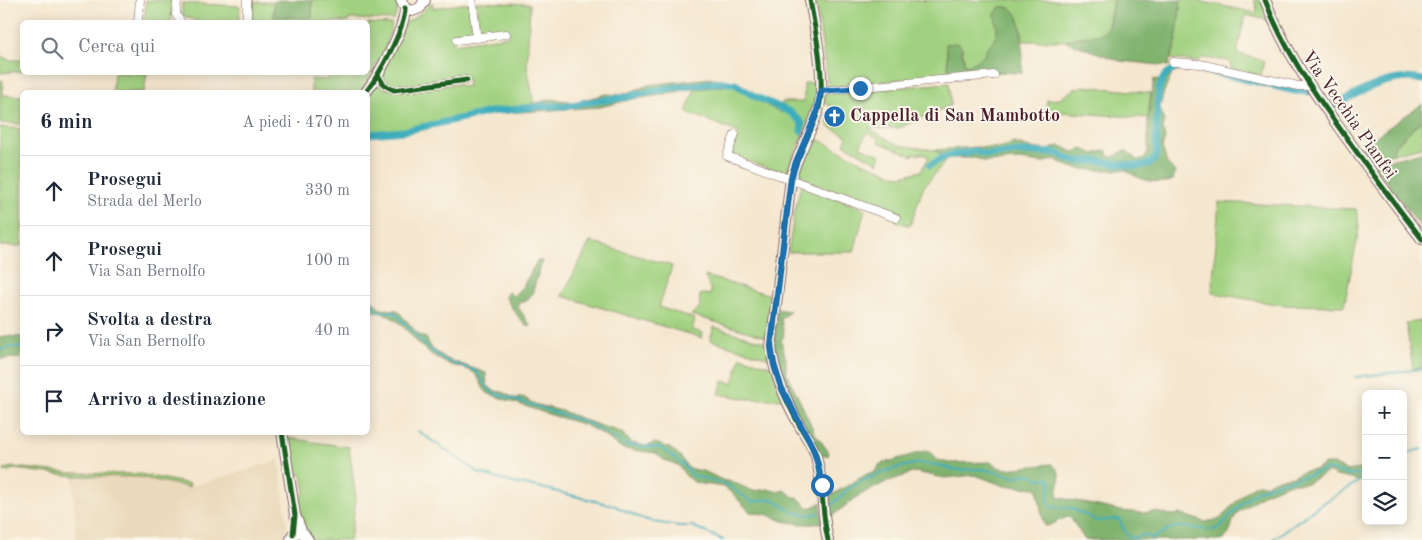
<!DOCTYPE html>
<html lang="it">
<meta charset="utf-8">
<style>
body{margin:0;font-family:"Old Standard TT",serif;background:#f2f2f3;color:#1f2937}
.controls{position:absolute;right:15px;bottom:15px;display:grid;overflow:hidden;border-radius:8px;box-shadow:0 2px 12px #0003}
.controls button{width:45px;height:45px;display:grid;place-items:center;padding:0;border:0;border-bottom:1px solid #e0e1e3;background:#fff;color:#1f2937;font:25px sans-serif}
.stop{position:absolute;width:15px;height:15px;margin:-11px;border:4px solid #1f6fb2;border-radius:50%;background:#fff}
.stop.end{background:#1f6fb2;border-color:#fff;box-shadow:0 1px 5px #0008}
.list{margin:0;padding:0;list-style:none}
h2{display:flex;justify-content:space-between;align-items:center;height:65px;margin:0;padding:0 20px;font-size:21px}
h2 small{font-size:16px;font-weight:400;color:#747a83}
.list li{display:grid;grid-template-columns:32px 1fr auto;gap:15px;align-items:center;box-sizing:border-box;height:70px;padding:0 20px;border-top:1px solid #e0e1e3}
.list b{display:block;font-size:19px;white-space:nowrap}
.list p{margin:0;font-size:16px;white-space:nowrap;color:#747a83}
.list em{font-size:16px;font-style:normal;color:#747a83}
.icon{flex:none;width:28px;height:28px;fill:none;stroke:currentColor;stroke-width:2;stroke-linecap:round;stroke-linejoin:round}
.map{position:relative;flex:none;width:1422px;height:540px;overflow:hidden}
.search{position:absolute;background:#fff;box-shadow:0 2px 12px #0003;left:20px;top:20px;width:350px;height:55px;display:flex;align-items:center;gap:12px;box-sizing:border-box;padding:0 18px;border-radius:8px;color:#747a83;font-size:19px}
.panel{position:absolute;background:#fff;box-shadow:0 2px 12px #0003;left:20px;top:90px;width:350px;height:345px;border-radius:8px}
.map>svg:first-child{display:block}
</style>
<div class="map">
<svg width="1422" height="540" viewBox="0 0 1422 540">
<rect width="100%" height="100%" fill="#fbf7ec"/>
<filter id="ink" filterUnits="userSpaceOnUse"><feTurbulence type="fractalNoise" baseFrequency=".02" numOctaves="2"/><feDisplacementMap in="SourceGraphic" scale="10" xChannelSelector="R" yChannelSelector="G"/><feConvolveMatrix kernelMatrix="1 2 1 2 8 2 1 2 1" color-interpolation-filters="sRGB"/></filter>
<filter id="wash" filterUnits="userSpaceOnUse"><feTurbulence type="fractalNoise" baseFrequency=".0096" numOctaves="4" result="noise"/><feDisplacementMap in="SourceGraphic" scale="20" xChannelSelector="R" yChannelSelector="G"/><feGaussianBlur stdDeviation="1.12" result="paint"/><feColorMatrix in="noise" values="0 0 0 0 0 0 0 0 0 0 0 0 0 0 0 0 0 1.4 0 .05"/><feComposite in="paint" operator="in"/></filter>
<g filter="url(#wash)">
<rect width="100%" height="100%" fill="#f5e7cf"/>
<path fill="#ead9ba" d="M 279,460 L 288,532 L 284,540 L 76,540 L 73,476 L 139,477 L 189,487 Z"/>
<g fill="#a1d180" stroke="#767856">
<path d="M 146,0 L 172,0 L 171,20 L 173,22 L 144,22 Z"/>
<path d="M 312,0 L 396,0 L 398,8 L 394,20 L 349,19 L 349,22 L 252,22 L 253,2 L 274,2 L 274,17 L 312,18 Z"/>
<path d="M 1113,0 L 1107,30 L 1100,35 L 1078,37 L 1065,41 L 1022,41 C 1023,27 1019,13 1007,7 L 996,22 C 999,34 995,39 987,48 C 985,50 985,53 984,55 C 980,60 971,65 965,65 L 962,47 L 946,44 L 949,75 L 828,87 L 816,1 Z"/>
<path d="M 1181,0 L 1194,0 L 1256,13 L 1257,9 L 1254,0 L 1263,0 L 1272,21 L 1245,15 L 1237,53 L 1264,61 L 1261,75 L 1232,69 L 1229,61 L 1202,58 L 1197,62 L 1170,59 L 1175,48 Z"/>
<path d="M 432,2 L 433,8 L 469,3 L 474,35 L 453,38 L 454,44 L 509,36 L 508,30 L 480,34 L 476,2 L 530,4 L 527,65 L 534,104 L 403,133 L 368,136 L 368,96 L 378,80 L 385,89 L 458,84 L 463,87 L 468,86 L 467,78 L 404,87 L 389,86 L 381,76 L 406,23 L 421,13 Z"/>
<path d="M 182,3 L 240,6 L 239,22 L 198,22 L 182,15 Z"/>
<path d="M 368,23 L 392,24 L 385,50 L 360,92 L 311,92 L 311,79 L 328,80 L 329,73 L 368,72 Z"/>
<path d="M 0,56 L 10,60 L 22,60 L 22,71 L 0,73 Z"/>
<path d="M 114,73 L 147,73 L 144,92 L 112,92 Z"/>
<path d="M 0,80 L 3,81 L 2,95 L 22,96 L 22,124 L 0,123 Z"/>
<path d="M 804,83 L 818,83 L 817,104 L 786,173 L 783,173 L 730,155 L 738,132 L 686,112 L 695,89 L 732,85 L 754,99 L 782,113 L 782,102 L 804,102 Z"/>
<path d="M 949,83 L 951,105 L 899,128 L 868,128 L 898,145 L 934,150 L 948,158 L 923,188 L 910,226 L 896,221 L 898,215 L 799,178 L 801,173 L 796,170 L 812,136 L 862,162 L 895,175 L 901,176 L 921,171 L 929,157 L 920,153 L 919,155 L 914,153 L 913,156 L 878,142 L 879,139 L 867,132 L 860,147 L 881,155 L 878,163 L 844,144 L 847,136 L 828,126 L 828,119 L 833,122 L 840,113 L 823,101 L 823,94 Z"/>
<path d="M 1084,86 L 1151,93 L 1148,118 L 1046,111 L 1047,100 L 1060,99 L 1074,89 Z"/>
<path d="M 1422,120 L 1422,147 L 1397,153 L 1393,149 L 1396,144 Z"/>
<path d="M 0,127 L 20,129 L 20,139 L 22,139 L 22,246 L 0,246 Z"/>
<path d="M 801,185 L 865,209 L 854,252 L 788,252 L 795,209 Z"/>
<path d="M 1219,202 L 1356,209 L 1359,226 L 1358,236 L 1344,306 L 1282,305 L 1212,293 Z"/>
<path d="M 590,242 L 672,266 L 659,307 L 695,319 L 692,330 L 703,333 L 702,338 L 562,296 Z"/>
<path d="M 779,251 L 770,338 L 691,315 C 704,304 698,309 700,295 L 705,294 L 710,295 L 711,291 L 705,276 L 774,296 L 772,288 Z"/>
<path d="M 1422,321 L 1422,367 L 1413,369 L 1406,323 Z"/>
<path d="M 714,327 L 769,343 L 770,358 L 710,340 Z"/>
<path d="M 741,357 L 773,367 L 784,399 L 747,399 L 719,394 L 723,381 L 733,383 Z"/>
<path d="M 287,438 L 349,447 L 356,499 L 350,540 L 311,540 L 302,523 L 296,499 L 300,497 L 305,492 L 302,475 L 295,473 Z"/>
<path d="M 13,467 L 73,473 L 140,474 L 190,484 L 189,487 L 139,477 L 73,476 L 14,469 L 5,472 L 4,469 Z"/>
</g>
<g fill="#80b36e" stroke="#65694c">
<path d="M 278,0 L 312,0 L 312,18 L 274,17 L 274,2 Z"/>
<path d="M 1113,0 L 1181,0 L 1175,48 L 1170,59 L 1169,66 L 1120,61 L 1065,41 C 1073,38 1103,35 1106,31 C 1111,24 1111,9 1113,0 Z"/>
<path d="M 1000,7 C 1028,1 1022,57 1022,73 L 994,72 L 949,75 L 946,44 L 957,43 L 960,44 L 965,65 L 971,64 L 985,55 C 986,46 994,43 997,34 C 998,28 995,21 995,14 Z"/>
<path d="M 1166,73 L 1172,74 L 1164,92 L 1160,107 L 1164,121 L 1163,128 L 1165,139 L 1162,147 L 1167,163 L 1175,172 L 1173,180 C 1160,186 1136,179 1126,170 C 1101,169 1076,174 1055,159 L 1042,163 L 1020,160 L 985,162 L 976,158 L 948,158 L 934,150 L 976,147 L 999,148 L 1014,143 L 1030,148 L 1050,150 C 1060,142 1064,148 1073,152 L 1083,149 L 1094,154 L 1106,150 L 1110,157 L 1115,156 L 1123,151 L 1127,151 L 1137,160 L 1143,159 L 1148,153 L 1148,118 L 1154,79 L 1160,81 Z"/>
<path d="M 711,78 L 722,79 L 732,85 L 683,90 L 668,94 L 633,99 L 600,107 L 490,114 L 552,99 L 574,102 L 606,94 L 621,95 L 649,85 Z"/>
<path d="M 1422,104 L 1422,120 L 1396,144 L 1393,149 L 1397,153 L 1370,159 L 1361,147 Z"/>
<path d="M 1422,152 L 1422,229 L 1373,164 Z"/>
<path d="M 537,261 L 542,261 L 532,294 L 525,302 L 519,302 L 518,307 L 531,326 L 527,327 L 513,310 L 505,296 L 508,292 L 513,296 L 523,286 Z"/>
<path d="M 368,301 L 374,302 L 380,309 L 397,310 L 418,334 L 426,338 L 432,349 L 447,359 L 486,373 L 487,385 L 494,391 L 503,392 L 516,399 L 523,397 L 534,404 L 562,411 L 598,425 L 621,432 L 632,443 L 646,446 L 655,443 L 670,448 L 680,456 L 688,468 L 706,472 L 722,480 L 732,482 L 753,491 L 768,489 L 778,492 C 786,488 786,492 792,496 C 799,499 802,499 805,506 C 812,509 815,506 821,502 L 822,522 L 814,524 L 802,524 L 783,521 L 769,515 L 750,512 L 733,494 L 724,487 L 696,483 L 687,477 L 678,465 L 664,460 L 656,453 L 625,449 L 619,447 L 604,435 L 585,425 L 545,413 L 489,394 C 481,389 481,378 473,372 C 465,367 453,367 444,362 C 438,359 432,355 427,351 C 406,334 400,312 368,311 Z"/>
<path d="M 777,309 L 790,311 L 781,319 L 784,335 L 781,341 L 786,359 L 786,372 L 808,418 L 814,432 L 828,451 L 829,455 L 825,456 L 818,455 L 799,421 L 774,355 Z"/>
<path d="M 5,336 L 22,337 L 22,358 L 0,359 L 0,337 Z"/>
<path d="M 925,451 L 932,453 L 937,460 L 949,463 L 991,462 L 998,467 L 1006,469 L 1051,464 C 1065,472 1058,484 1057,497 L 1121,511 L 1142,513 L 1155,512 L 1171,515 L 1180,514 L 1205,522 L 1220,519 L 1244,493 L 1257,484 L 1266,485 L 1273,480 L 1294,476 L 1304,471 L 1315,470 L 1325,464 L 1334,464 L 1347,471 L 1366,468 L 1366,481 L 1360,481 L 1336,476 L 1328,472 L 1307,483 L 1290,483 L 1265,493 L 1237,513 L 1233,521 L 1229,534 L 1222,540 L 1085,540 L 1070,517 C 1061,517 1054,526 1045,526 L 1043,520 L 1037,488 L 1005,486 L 975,475 L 945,478 L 915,472 L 886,482 L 858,496 L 827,520 L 825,499 L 867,474 L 876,471 L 880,464 Z"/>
</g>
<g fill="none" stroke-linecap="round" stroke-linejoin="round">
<g stroke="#3eadbb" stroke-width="2">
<path d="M 368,304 L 374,306 L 378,311 L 394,312 L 425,345 L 444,360 L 476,371 C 484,378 484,388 494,393 L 588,423 L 626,445 L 661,448 L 680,462 L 694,476 L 726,484 L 752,502 L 770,499 L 775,500 L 794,513 L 811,515 L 819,513"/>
<path d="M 0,350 L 11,347 L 22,347"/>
<path d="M 1355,377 L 1422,369"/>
<path d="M 418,431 L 479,473 L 513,483 L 538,487 L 615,506 L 638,517 L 654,522 L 679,526 L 692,526 L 723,540"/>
<path d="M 1403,454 L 1422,449"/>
<path d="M 828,509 L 848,489 L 862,481 L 889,470 L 918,463 L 937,465 L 956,470 L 983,469 L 1015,477 L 1026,474 L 1032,475 L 1038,479 L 1048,478 C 1056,487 1042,495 1051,507 L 1071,508 L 1090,517 L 1096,521 L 1119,519 L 1125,532 L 1129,537 L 1135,538 L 1144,535 L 1154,538 C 1160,535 1166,530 1172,528 C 1188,523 1203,533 1218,529 L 1241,504 L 1257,491 L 1274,484 L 1310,475 L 1326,469 L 1350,475 L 1366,474"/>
<path d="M 1272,540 L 1320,505 L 1366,477"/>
</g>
<g stroke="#3eadbb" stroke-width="7">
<path d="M 1331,108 C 1357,93 1392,72 1422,80"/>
<path d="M 368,134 L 404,131 L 490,112 L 544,106 L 565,106 L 595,101 L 622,98 L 664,89 L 722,82 L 735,84 L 754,96 L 790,112 L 802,123 L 801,131"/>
<path d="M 930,165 L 946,156 L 976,151 L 986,155 L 1021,152 L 1057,153 L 1073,161 L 1099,161 L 1136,166 L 1149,164 L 1155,159 L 1157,154 C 1156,142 1157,131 1157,119 C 1158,90 1156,64 1195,68 L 1295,91 L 1307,92"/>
</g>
</g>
</g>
<g filter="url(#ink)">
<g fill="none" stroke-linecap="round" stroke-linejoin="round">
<defs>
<g id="minor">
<path d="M 177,0 L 176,15 L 181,22"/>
<path d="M 472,0 L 477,38"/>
<path d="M 138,22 L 140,0"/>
<path d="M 247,22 L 247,0"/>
<path d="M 457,40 L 506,34"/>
<path d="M 1173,62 L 1200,64 L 1298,86 L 1309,86"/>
<path d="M 378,75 L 384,85 L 394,90 L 467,80"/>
<path d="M 821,91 L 994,75"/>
<path d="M 735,134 L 727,156 L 896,218"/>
</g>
<g id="tertiary">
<path d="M 401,0 L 405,8 L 412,11 L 420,8 L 425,0"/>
<path d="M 810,0 C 815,29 826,79 819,107 C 812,132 797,153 791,178 L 771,347 C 774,375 786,401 800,426 C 805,435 811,443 815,453 C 824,481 821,511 828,540"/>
<path d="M 1265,0 C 1284,48 1308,84 1338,126 C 1365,164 1393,202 1422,239"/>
<path d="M 366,92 C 379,75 405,29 405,8"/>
<path d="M 282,432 L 295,515 L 302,533"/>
<path d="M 291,540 L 293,534 L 299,532 L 304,534 L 308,540"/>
</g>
</defs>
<use href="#minor" stroke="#866564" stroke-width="9"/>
<use href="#tertiary" stroke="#866564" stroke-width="12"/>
<use href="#minor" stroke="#fff" stroke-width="8"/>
<use href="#tertiary" stroke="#fff" stroke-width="10"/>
<defs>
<g id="cycleway">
<path d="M 810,0 C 815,29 826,79 819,107 C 812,132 797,153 791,178 L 771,347 C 774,375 786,401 800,426 C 805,435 811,443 815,453 C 824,481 821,511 828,540"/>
<path d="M 1265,0 C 1284,48 1308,84 1338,126 C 1365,164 1393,202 1422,239"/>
<path d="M 378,75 L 384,85 L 394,90 L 467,80"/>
<path d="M 366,92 C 379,75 405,29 405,8"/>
<path d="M 282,432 L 295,515 L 293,534"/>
</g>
</defs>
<use href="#cycleway" stroke="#fbf7ec" stroke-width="8"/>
<use href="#cycleway" stroke="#1b5e20" stroke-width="5"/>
</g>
</g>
<g fill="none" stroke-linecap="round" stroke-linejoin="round" filter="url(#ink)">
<path stroke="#1f6fb2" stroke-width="6" d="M 822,485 L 818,465 L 812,446 L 781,387 L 774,365 L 771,346 L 791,178 L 796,162 L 816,115 L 821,91 L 860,88"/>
</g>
<defs>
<symbol id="church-disc" viewBox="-11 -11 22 22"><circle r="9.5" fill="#1f6fb2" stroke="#fbf7ec"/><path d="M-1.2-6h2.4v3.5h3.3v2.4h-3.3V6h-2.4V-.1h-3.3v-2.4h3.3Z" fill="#fff"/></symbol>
</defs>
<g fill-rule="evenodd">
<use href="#church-disc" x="822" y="104" width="25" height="25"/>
</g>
<g text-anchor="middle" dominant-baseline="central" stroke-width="4" stroke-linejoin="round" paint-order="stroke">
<g font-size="18" fill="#4a1f2b" stroke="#fbf7ec">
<text transform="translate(1349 115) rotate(55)">Via Vecchia Pianfei</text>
</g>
<g font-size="18" font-weight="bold" fill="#4a1f2b" stroke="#fbf7ec" text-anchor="start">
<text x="850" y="116">Cappella di San Mambotto</text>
</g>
</g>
</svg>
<div class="controls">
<button>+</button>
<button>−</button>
<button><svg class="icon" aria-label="layers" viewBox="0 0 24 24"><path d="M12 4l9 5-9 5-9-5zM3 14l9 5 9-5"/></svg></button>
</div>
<div class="stop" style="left:822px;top:485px"></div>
<div class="stop end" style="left:860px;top:88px"></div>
<div class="search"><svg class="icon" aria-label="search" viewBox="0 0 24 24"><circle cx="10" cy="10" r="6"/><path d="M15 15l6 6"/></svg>Cerca qui</div>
<section class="panel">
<h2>6 min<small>A piedi · 470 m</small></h2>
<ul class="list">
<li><svg class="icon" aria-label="ahead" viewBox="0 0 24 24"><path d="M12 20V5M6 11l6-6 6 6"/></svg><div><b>Prosegui</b><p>Strada del Merlo</p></div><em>330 m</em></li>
<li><svg class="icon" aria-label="ahead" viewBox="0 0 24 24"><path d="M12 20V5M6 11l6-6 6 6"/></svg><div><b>Prosegui</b><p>Via San Bernolfo</p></div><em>100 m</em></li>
<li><svg class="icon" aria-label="right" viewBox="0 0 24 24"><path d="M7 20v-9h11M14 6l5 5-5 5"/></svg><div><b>Svolta a destra</b><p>Via San Bernolfo</p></div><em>40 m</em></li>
<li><svg class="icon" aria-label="arrive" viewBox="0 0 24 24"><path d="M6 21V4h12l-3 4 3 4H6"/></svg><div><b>Arrivo a destinazione</b></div></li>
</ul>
</section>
</div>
